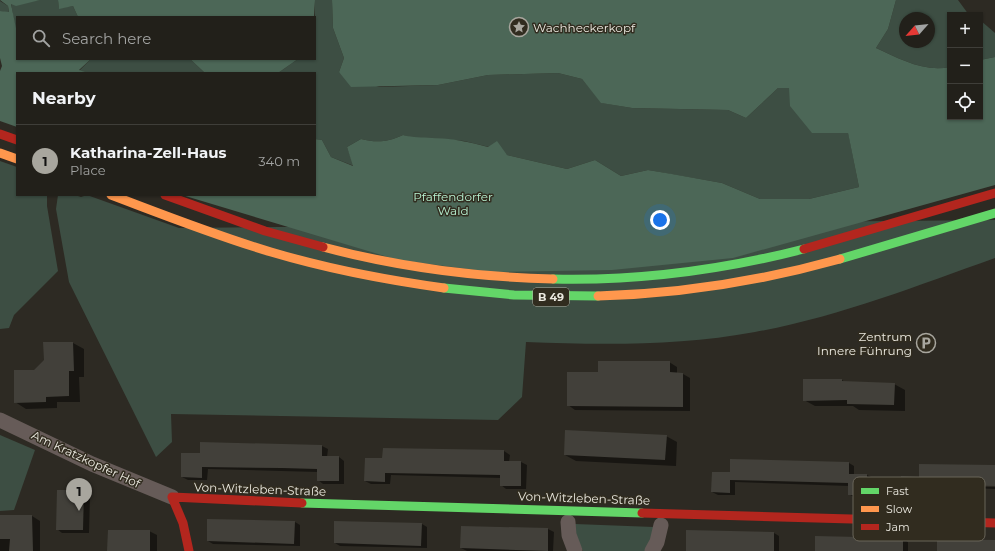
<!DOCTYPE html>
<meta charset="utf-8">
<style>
body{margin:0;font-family:Montserrat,sans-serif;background:#2e2d27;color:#f1f3f6}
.controls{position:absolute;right:12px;top:12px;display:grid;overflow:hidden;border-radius:0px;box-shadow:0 1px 3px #0004}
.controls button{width:36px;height:36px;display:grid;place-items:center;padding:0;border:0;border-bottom:1px solid #3f3e39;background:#22201a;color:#f1f3f6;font:20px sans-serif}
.compass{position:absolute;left:899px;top:12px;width:36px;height:36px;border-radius:50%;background:#22201a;box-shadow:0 1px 3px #0004;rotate:243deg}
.you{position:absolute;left:660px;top:220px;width:14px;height:14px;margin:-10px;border:3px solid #fff;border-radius:50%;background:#1a73e8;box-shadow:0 0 0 6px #1a73e833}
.badge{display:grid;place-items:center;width:26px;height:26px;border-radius:50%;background:#a8a69e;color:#111;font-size:13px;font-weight:700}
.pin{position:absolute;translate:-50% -33px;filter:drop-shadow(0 1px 2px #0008)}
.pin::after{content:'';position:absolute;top:21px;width:14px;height:12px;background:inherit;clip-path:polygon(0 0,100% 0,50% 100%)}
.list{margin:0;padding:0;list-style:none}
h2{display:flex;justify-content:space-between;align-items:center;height:52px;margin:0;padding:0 16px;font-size:17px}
h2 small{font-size:13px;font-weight:400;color:#a2a3a2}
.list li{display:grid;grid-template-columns:26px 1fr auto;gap:12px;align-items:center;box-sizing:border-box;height:72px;padding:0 16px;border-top:1px solid #3f3e39}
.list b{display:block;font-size:15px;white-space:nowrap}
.list p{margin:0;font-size:13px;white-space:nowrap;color:#a2a3a2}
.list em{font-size:13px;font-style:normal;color:#a2a3a2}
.icon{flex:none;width:22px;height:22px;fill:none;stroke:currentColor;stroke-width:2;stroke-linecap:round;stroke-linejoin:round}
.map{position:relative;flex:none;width:995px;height:551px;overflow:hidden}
.search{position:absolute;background:#22201a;box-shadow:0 1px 3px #0004;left:16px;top:16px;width:300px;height:44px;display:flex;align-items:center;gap:10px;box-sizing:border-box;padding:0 14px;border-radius:0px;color:#a2a3a2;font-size:15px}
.panel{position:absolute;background:#22201a;box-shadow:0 1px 3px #0004;left:16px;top:72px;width:300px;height:124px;border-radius:0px}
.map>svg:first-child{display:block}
</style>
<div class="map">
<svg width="995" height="551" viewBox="0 0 995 551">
<rect width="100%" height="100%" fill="#2d2a23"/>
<g fill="#3d4e43" fill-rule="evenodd">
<path d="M 40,0 L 58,0 L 59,8 L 73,6 L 78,17 L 17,17 L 16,33 L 11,3 Z"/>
<path d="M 315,0 L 332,0 L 333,28 L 344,58 L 339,72 L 379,87 L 438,85 L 488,75 L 558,73 L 582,79 L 602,103 L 632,108 L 728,110 L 746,118 L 778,88 L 789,88 L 848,132 L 859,187 L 809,199 L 760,199 L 722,183 L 648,170 L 621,176 L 595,160 L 567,169 L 507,155 L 489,147 L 464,141 L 431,138 L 416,139 L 403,135 C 388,142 377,143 361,139 L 347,147 L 354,166 L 331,157 L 322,140 L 315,139 L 315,73 L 278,73 L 298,59 L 315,59 Z"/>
<path d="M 896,0 L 958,0 L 969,15 L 950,15 L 950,67 C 925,73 898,58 876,48 L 888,29 ZM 905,18 L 929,18 L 929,42 L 905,42 Z"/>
<path d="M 0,1 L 8,6 L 9,13 L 0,11 Z"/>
<path d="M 980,20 L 995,33 L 995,57 L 980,60 Z"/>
<path d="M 91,59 L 190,59 L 205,73 L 88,73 L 79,71 Z"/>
<path d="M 0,161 L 17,167 L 17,195 L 47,195 L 47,206 L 58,271 L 14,315 L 9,328 L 0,329 Z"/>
<path d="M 58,195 L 75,195 L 81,197 L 87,195 L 179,228 L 995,220 L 995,258 C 916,286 838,317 755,332 C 680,346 602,345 526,342 L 522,397 L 498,420 L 171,414 L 172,442 L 156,457 L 69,282 L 56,209 Z"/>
<path d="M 0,435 L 35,450 L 14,510 L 0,511 Z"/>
<path d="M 575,524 L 654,527 L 654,534 L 645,551 L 583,551 L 575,535 Z"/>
</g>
<g fill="#4c6757">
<path d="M 0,0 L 40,0 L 16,6 L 11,4 L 17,33 L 17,59 L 91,59 L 79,70 L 88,73 L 17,73 L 17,127 L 0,121 L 0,71 L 2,66 L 0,58 L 0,11 L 9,12 L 8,6 Z"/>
<path d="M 58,0 L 315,0 L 314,17 L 78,17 L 73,6 L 59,9 Z"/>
<path d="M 332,0 L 896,0 L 888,29 L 876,48 C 898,58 925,73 950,67 L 950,117 L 980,117 L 980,60 L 995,57 L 995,185 L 733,258 L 612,270 L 492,272 L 398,260 L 182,195 L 315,195 L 315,139 L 322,140 L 331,157 L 353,166 L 347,147 L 361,139 C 377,143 388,142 403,135 C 414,138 421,137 432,138 C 451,138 470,142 488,147 L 497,141 L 507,155 L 567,169 L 595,160 L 621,176 L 648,170 L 672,174 L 722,183 L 760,199 L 809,199 L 859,187 L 848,133 L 812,133 L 790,106 L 789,88 L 778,88 L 746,118 L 728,110 L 632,108 L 601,103 L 582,79 L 558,73 L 488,75 L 438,85 L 351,87 L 339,72 L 344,58 L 333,28 Z"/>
<path d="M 190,59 L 298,59 L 278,73 L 205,73 Z"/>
</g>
<g fill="#0007">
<path d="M 44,343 L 73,343 L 84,349 L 84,377 L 79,377 L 80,402 L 57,402 L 57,408 L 26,409 L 15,402 L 34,371 L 45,360 Z"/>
<path d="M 669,362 L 677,367 L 677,374 L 683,374 L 690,378 L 690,411 L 575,410 L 568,405 Z"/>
<path d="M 842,380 L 846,383 L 894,384 L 905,390 L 905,411 L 859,410 L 853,406 L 815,406 L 804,400 Z"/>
<path d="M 666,436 L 677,442 L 676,466 L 576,461 L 565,455 Z"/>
<path d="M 322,446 L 328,449 L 327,457 L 339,457 L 344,461 L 344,484 L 323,484 L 318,480 L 318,472 L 208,469 L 207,480 L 188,480 L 182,477 L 201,454 Z"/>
<path d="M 504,451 L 510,455 L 509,462 L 521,462 L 527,465 L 526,489 L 506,489 L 501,485 L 501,478 L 391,475 L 390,484 L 371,484 L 365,481 L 366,459 Z"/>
<path d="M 849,463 L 854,466 L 854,475 L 867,475 L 873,478 L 872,498 L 855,498 L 849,494 L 849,486 L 735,482 L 735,495 L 718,495 L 712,492 L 730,473 Z"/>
<path d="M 995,466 L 995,485 L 925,484 L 925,486 L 995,487 L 995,489 L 924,486 L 924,500 L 907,499 L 901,496 L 919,478 Z"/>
<path d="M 84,491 L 90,495 L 89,533 L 62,533 L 57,529 Z"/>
<path d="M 0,516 L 32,516 L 40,521 L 40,551 L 0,551 Z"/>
<path d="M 295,522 L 300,525 L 300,546 L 213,544 L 208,541 Z"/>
<path d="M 422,524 L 427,527 L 427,548 L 340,546 L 335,543 Z"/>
<path d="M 462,527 L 548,529 L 554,532 L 553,551 L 467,551 L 461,548 Z"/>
<path d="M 149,531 L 157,535 L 157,551 L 109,551 Z"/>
<path d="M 774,533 L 779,536 L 779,551 L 687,551 Z"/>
<path d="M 903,539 L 908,542 L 908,551 L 816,551 Z"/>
</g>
<g fill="#42403a">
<path d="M 43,342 L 73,342 L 74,371 L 69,371 L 69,396 L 46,397 L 46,402 L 14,403 L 14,370 L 34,370 L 44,360 Z"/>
<path d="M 598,361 L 670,361 L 670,372 L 683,373 L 683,407 L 567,406 L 567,372 L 598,372 Z"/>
<path d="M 803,379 L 842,379 L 842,381 L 895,383 L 894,405 L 847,404 L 847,400 L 803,401 Z"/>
<path d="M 565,430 L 667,435 L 665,460 L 564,455 Z"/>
<path d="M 200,442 L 322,445 L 322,456 L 339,456 L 339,481 L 317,481 L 317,469 L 282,468 L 202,467 L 202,478 L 181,477 L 181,453 L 200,453 Z"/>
<path d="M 383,448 L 504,450 L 504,461 L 521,461 L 521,486 L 500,486 L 500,475 L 385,473 L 385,482 L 364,481 L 365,458 L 382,458 Z"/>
<path d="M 730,459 L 849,462 L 849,474 L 867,474 L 867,495 L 848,495 L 848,483 L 730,480 Z"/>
<path d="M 919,464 L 995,465 L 995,486 L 919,484 Z"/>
<path d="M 712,472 L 730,472 L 730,493 L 711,492 Z"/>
<path d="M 901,476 L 919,477 L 919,497 L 900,497 Z"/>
<path d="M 57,490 L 84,490 L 83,530 L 56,530 Z"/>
<path d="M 0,515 L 32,515 L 33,551 L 9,551 L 10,539 L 0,539 Z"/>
<path d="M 207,519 L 295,521 L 294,544 L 207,541 Z"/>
<path d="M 334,521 L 422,523 L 421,546 L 334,543 Z"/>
<path d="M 461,526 L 548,528 L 548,551 L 460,548 Z"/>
<path d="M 108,530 L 150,530 L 150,551 L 107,551 Z"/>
<path d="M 686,530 L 774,532 L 774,551 L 686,551 Z"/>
<path d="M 815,536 L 903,538 L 903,551 L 815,551 Z"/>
<path d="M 937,539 L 995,540 L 995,551 L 937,551 Z"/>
</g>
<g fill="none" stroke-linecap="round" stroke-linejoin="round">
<g stroke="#665b58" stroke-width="15">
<path d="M 0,420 L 92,464 L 172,497"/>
<path d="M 568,522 L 569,535 L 575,551"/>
<path d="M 652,551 L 657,542 L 661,525"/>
</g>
<g stroke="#63d668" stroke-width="9">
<path d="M 840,259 L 995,213"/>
<path d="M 553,279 C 637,281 722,270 804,249"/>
<path d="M 444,288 L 514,295 L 598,296"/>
<path d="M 302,503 L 642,513"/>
</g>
<g stroke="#ff974d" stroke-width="9">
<path d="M 0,153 L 17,159"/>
<path d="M 111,195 C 164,215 217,236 271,252 C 328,269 386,280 444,288"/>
<path d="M 323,247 C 398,267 475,277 553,279"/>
<path d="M 598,296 C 680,294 761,281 840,259"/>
</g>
<g stroke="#b3261e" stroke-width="9">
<path d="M 0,134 L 17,140"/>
<path d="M 165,195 L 265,231 L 323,247"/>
<path d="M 804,249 L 995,193"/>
<path d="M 642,513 L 995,523"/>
<path d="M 189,551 L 183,523 L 172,497 L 302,503"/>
</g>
</g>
<defs>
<symbol id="sight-ring" viewBox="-11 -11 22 22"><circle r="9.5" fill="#312c1f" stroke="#a8a69e" stroke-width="1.5"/><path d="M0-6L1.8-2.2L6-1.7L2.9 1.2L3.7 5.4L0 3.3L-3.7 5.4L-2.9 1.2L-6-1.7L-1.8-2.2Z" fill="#a8a69e"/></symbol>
<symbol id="parking-ring" viewBox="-11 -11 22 22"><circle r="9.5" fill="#312c1f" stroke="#a8a69e" stroke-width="1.5"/><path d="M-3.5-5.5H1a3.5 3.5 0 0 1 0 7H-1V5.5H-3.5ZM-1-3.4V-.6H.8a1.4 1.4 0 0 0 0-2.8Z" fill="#a8a69e"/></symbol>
</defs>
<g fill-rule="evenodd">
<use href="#sight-ring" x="508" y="16" width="22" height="22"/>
<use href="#parking-ring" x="915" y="332" width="22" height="22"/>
</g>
<g text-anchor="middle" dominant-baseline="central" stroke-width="3" stroke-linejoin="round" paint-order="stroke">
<rect fill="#312c1f" stroke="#b3b0a6" stroke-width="1" x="533" y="288" width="36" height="18" rx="3"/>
<g font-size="11" font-weight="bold" fill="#ebe9e0">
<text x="551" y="297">B 49</text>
</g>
<g font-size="12" fill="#ebe9e0" stroke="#312c1f" text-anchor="start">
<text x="533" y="27">Wachheckerkopf</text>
<text x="912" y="336" text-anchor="end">Zentrum<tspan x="912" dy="14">Innere Führung</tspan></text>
</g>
<g font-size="12" fill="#b8f2d2" stroke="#312c1f">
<text x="453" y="196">Pfaffendorfer<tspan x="453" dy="14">Wald</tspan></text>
</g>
<g font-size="12" fill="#ebe9e0" stroke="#312c1f">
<text transform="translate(86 459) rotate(25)">Am Kratzkopfer Hof</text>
<text transform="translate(260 489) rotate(2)">Von-Witzleben-Straße</text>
<text transform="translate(584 498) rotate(2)">Von-Witzleben-Straße</text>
</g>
</g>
<rect x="853" y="477" width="132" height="64" rx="6" fill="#312c1f" stroke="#696559" stroke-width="1"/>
<rect x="861" y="488" width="18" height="6" fill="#63d668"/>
<rect x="861" y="506" width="18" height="6" fill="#ff974d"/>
<rect x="861" y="524" width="18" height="6" fill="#b3261e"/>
<g font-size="11" fill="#ebe9e0">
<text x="886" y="495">Fast</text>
<text x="886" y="513">Slow</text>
<text x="886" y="531">Jam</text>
</g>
</svg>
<div class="controls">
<button>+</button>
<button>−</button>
<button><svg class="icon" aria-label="locate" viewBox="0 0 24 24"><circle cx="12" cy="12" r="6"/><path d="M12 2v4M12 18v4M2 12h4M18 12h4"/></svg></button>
</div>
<svg class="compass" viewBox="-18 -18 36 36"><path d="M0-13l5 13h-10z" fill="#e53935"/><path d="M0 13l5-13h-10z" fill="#a2a3a2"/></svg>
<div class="you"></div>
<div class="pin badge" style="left:79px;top:511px">1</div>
<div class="search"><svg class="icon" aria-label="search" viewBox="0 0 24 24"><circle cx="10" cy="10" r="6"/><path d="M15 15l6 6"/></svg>Search here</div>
<section class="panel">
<h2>Nearby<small></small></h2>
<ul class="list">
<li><span class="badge">1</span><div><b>Katharina-Zell-Haus</b><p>Place</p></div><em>340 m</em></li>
</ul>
</section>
</div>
